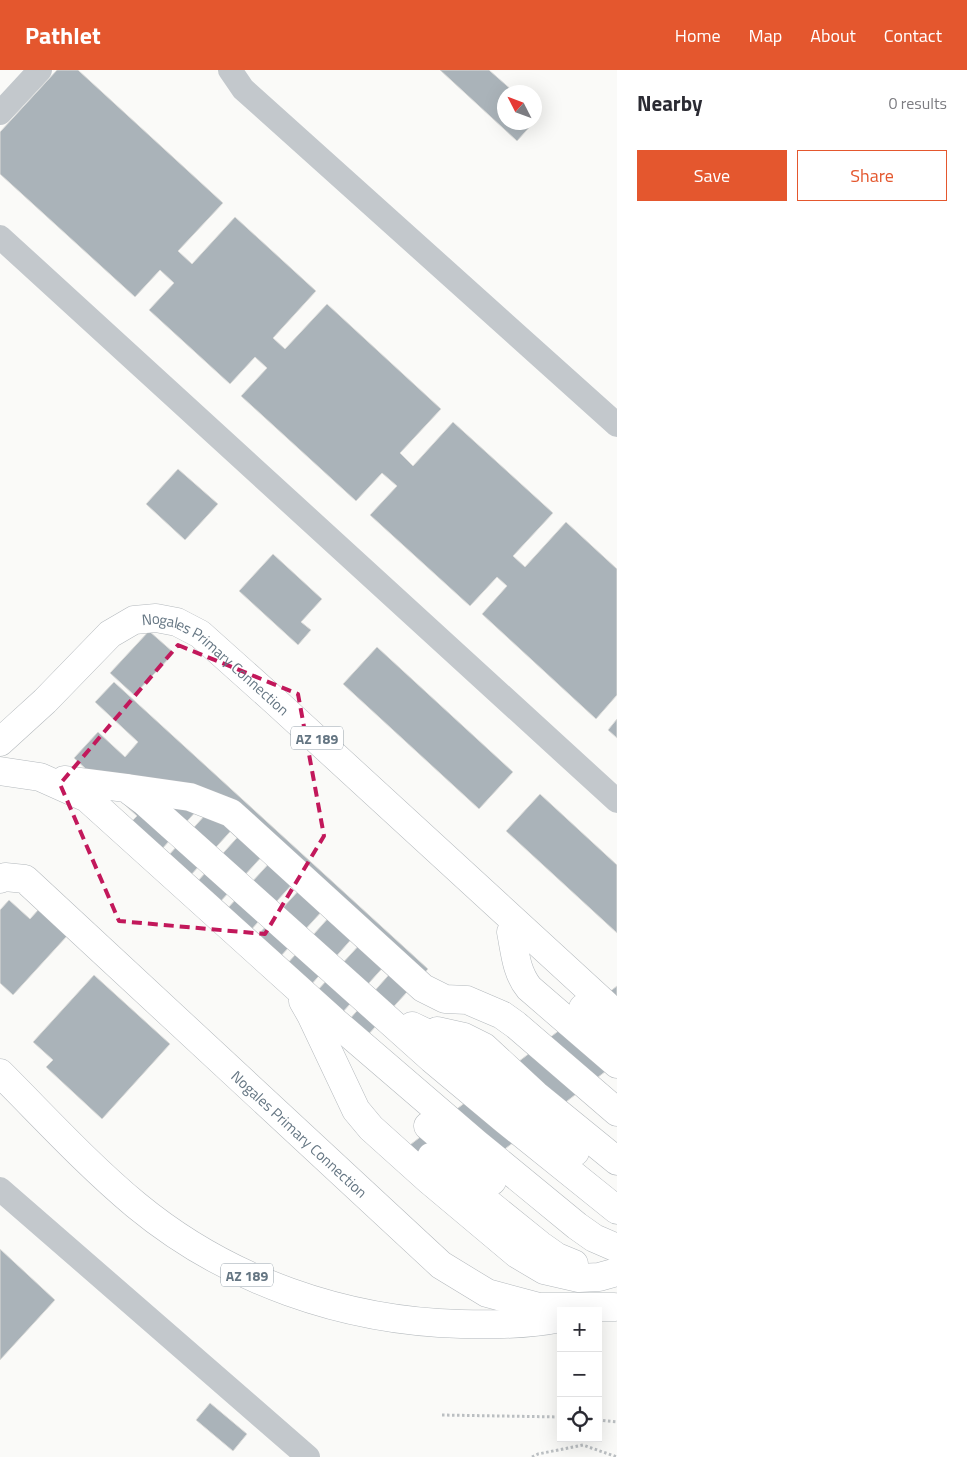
<!DOCTYPE html>
<meta charset="utf-8">
<style>
body{margin:0;font-family:"Titillium Web",sans-serif;background:#f7f7f7;color:#2b2b33}
.controls{position:absolute;right:15px;bottom:15px;display:grid;overflow:hidden;border-radius:0px;box-shadow:0 5px 20px #0002}
.controls button{width:45px;height:45px;display:grid;place-items:center;padding:0;border:0;border-bottom:1px solid #e1e1e2;background:#fff;color:#2b2b33;font:25px sans-serif}
.compass{position:absolute;left:497px;top:15px;width:45px;height:45px;border-radius:50%;background:#fff;box-shadow:0 5px 20px #0002;rotate:312deg}
.list{margin:0;padding:0;list-style:none}
h2{display:flex;justify-content:space-between;align-items:center;height:65px;margin:0;padding:0 20px;font-size:21px}
h2 small{font-size:16px;font-weight:400;color:#7c7c81}
.actions{display:flex;gap:10px;padding:15px 20px}
.actions a{flex:1;padding:11px 0;border:1px solid #e4572e;border-radius:0px;text-align:center;font-size:18px;color:#e4572e}
.actions .main{background:#e4572e;color:#fff}
.icon{flex:none;width:28px;height:28px;fill:none;stroke:currentColor;stroke-width:2;stroke-linecap:round;stroke-linejoin:round}
.map{position:relative;flex:none;width:617px;height:1387px;overflow:hidden}
header{display:flex;align-items:center;gap:30px;box-sizing:border-box;height:70px;padding:0 25px;background:#e4572e;color:#fff}
header strong{font-size:24px}
nav{display:flex;gap:28px;margin-inline-start:auto;font-size:18px}
main{display:flex}
aside{flex:1;background:#fff}
.map>svg:first-child{display:block}
</style>
<header>
<strong>Pathlet</strong>
<nav><a>Home</a><a>Map</a><a>About</a><a>Contact</a></nav>
</header>
<main>
<div class="map">
<svg width="617" height="1387" viewBox="0 0 617 1387">
<rect width="100%" height="100%" fill="#fafaf8"/>
<g fill="#aab3b9" stroke="#dcdcda">
<path d="M 57,0 L 78,0 L 223,133 L 178,181 L 192,194 L 235,147 L 316,221 L 273,268 L 285,279 L 327,234 L 441,339 L 400,383 L 413,396 L 453,352 L 553,443 L 513,486 L 525,497 L 566,452 L 617,499 L 617,625 L 596,649 L 482,544 L 507,516 L 497,507 L 470,536 L 370,445 L 397,416 L 382,403 L 356,431 L 241,326 L 267,298 L 255,287 L 230,314 L 149,240 L 174,213 L 160,200 L 135,227 L 0,104 L 0,62 Z"/>
<path d="M 440,0 L 489,0 L 514,22 L 504,22 L 504,52 L 534,52 L 517,71 Z"/>
<path d="M 534,42 L 540,46 L 534,52 Z"/>
<path d="M 178,399 L 218,434 L 185,470 L 146,434 Z"/>
<path d="M 273,484 L 322,529 L 301,552 L 311,560 L 298,575 L 239,521 Z"/>
<path d="M 149,561 L 174,583 L 134,625 L 110,603 Z"/>
<path d="M 377,577 L 513,702 L 479,739 L 343,614 Z"/>
<path d="M 114,612 L 428,899 L 366,967 L 348,951 L 394,899 L 387,893 L 341,944 L 316,922 L 362,872 L 355,865 L 310,916 L 286,895 L 331,845 L 324,839 L 279,888 L 256,867 L 302,817 L 295,811 L 250,861 L 226,840 L 274,788 L 267,781 L 219,833 L 197,812 L 244,760 L 237,754 L 190,806 L 168,786 L 216,733 L 209,727 L 161,780 L 131,752 L 137,746 L 74,688 L 98,662 L 125,687 L 138,672 L 95,632 Z"/>
<path d="M 617,649 L 617,668 L 608,660 Z"/>
<path d="M 540,724 L 617,795 L 617,863 L 506,761 Z"/>
<path d="M 9,830 L 30,849 L 39,839 L 67,866 L 13,925 L 0,913 L 0,840 Z"/>
<path d="M 94,905 L 170,974 L 102,1049 L 46,997 L 53,990 L 33,972 Z"/>
<path d="M 617,916 L 617,929 L 606,1001 L 514,1072 L 467,1108 L 389,1091 Z"/>
<path d="M 0,1179 L 55,1230 L 0,1290 Z"/>
<path d="M 210,1333 L 247,1364 L 233,1381 L 196,1350 Z"/>
</g>
<g fill="none" stroke-linecap="round" stroke-linejoin="round">
<defs>
<g id="highway">
<path id="s1" d="M 0,672 L 45,631 L 110,564 L 134,550 L 156,548 L 177,552 L 200,564 L 276,632 L 617,945"/>
<path d="M 0,701 L 40,707 L 87,728 L 334,951 L 476,1073 L 577,1156 L 594,1168 L 617,1178"/>
<path d="M 64,710 L 126,718 L 145,732 L 432,989 L 505,1050 L 617,1140"/>
<path d="M 127,718 L 190,727 L 231,743 L 423,918 L 445,929 L 467,930 L 502,945 L 516,955 L 617,1042"/>
<path id="s2" d="M 0,809 L 5,807 L 25,809 L 441,1195 L 487,1223 L 539,1237 L 614,1237"/>
<path d="M 511,862 C 515,882 516,902 529,918 L 617,994"/>
<path d="M 303,931 L 311,945 L 356,1040 L 371,1058 L 430,1111 L 517,1184 L 544,1200 L 579,1208 L 599,1207 L 617,1202"/>
<path d="M 583,938 L 617,968"/>
<path d="M 412,956 L 433,966 L 449,976 L 575,1082"/>
<path d="M 437,961 L 464,967 L 484,977 L 536,1025 L 617,1091"/>
<path d="M 0,1003 C 45,1048 88,1095 136,1135 C 228,1211 344,1251 461,1254 C 494,1255 528,1255 560,1248"/>
<path d="M 428,1056 L 492,1111"/>
<path d="M 431,1087 L 540,1175 L 557,1187 L 574,1194"/>
</g>
</defs>
<use href="#highway" stroke="#b4b9bd" stroke-width="29"/>
<g stroke="#bbbfc2" stroke-width="3" stroke-dasharray="2.5 2.5" stroke-linecap="butt">
<path d="M 442,1345 L 561,1347"/>
<path d="M 598,1350 L 617,1352"/>
<path d="M 532,1387 L 538,1384 L 583,1375 L 617,1387"/>
</g>
<g stroke="#c3c8cc" stroke-width="24">
<path d="M 230,0 L 243,19 L 617,355"/>
<path d="M 0,43 L 40,0"/>
<path d="M 0,167 L 617,731"/>
<path d="M 0,1119 L 308,1387"/>
</g>
<use href="#highway" stroke="#fff" stroke-width="28"/>
</g>
<path fill="none" stroke="#c2185b" stroke-width="4" stroke-dasharray="10 6" stroke-linejoin="round" d="M 178,575 L 298,624 L 324,766 L 265,864 L 119,851 L 60,714 Z"/>
<g text-anchor="middle" dominant-baseline="central" stroke-width="5" stroke-linejoin="round" paint-order="stroke">
<g fill="#fff" stroke="#939fa8" stroke-width="1">
<rect x="291" y="656.5" width="52" height="23" rx="4"/>
<rect x="221" y="1193.5" width="52" height="23" rx="4"/>
</g>
<g font-size="14" font-weight="bold" fill="#657683">
<text x="317" y="668">AZ 189</text>
<text x="247" y="1205">AZ 189</text>
</g>
<g font-size="15" fill="#657683" stroke="#fff">
<text stroke="none"><textPath href="#s1" startOffset="279">Nogales Primary Connection</textPath></text>
<text stroke="none"><textPath href="#s2" startOffset="400">Nogales Primary Connection</textPath></text>
</g>
</g>
</svg>
<div class="controls">
<button>+</button>
<button>−</button>
<button><svg class="icon" aria-label="locate" viewBox="0 0 24 24"><circle cx="12" cy="12" r="6"/><path d="M12 2v4M12 18v4M2 12h4M18 12h4"/></svg></button>
</div>
<svg class="compass" viewBox="-18 -18 36 36"><path d="M0-13l5 13h-10z" fill="#e53935"/><path d="M0 13l5-13h-10z" fill="#7c7c81"/></svg>
</div>
<aside>
<h2>Nearby<small>0 results</small></h2>
<ul class="list">
</ul>
<div class="actions"><a class="main">Save</a><a>Share</a></div>
</aside>
</main>
